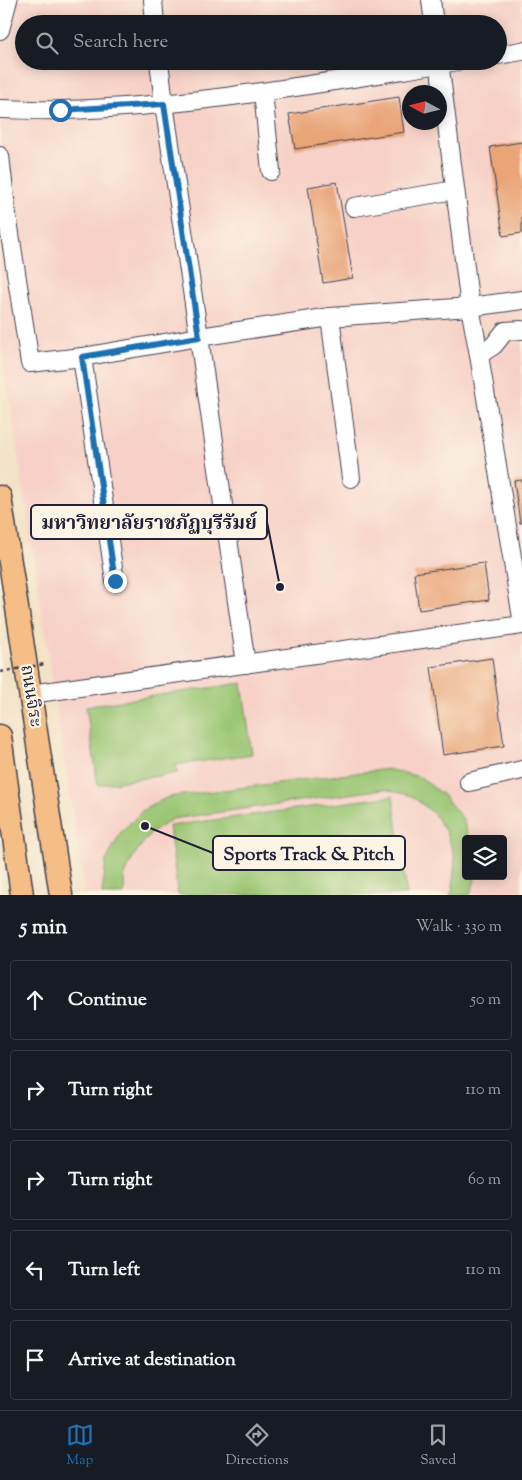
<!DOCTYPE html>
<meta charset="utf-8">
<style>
body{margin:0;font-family:"Sorts Mill Goudy","Noto Serif Thai",serif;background:#242831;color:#f1f3f6}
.controls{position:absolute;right:15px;bottom:15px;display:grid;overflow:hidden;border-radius:5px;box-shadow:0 2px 12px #0003}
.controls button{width:45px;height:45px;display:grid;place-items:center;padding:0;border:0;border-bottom:1px solid #363941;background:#171b24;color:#f1f3f6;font:25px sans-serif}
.compass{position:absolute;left:402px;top:85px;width:45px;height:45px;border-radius:50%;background:#171b24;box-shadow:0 2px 12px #0003;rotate:277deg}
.stop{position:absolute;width:15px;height:15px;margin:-11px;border:4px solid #1f6fb2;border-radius:50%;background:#fff}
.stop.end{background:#1f6fb2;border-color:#fff;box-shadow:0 1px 5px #0008}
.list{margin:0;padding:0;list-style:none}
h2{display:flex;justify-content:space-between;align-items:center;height:65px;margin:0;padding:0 20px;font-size:21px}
h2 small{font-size:16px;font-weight:400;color:#9ea1a6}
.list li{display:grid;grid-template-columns:32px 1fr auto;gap:15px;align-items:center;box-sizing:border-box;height:80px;margin:0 10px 10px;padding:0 10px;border:1px solid #363941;border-radius:5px}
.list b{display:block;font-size:19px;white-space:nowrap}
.list em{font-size:16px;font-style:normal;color:#9ea1a6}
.icon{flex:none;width:28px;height:28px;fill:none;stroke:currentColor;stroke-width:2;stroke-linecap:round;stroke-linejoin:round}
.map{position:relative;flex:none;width:522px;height:895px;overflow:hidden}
.search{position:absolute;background:#171b24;box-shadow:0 2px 12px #0003;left:15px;right:15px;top:15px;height:55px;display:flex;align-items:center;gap:12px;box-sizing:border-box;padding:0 18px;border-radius:28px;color:#9ea1a6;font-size:19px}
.sheet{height:515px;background:#171b24}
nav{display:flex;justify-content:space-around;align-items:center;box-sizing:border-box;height:70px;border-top:1px solid #363941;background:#171b24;font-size:14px;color:#9ea1a6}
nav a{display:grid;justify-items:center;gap:2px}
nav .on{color:#1f6fb2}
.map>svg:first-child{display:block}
</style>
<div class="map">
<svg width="522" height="895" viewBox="0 0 522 895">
<rect width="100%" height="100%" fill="#fcf5e5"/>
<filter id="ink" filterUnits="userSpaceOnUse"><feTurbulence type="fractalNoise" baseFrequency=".02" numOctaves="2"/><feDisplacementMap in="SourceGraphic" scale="10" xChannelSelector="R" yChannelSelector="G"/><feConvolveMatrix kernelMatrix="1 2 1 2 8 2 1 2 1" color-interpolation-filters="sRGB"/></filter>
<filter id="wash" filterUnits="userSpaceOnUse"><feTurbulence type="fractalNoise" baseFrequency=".0096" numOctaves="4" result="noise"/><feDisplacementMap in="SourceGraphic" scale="20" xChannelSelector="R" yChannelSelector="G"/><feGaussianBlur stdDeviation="1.12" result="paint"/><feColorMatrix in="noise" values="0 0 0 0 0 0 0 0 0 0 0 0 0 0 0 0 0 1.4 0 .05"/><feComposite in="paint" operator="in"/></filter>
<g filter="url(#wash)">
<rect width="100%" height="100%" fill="#f3e3c6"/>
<path fill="#f7d1c8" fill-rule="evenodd" d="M 0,0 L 522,0 L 522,895 L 85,895 L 0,336 ZM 24,24 L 498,24 L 498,61 L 24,61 ZM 410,92 L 440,92 L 440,122 L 410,122 ZM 466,839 L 503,839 L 503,876 L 466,876 Z"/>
<g fill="#9bc674" stroke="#5e7458">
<path d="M 242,683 L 252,754 L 176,765 L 177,773 L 98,785 L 86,706 Z"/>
<path d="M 387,769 L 420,777 L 443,795 L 463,819 L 469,839 L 466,839 L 466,876 L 474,876 L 475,880 L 470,895 L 450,895 L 453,889 L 455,857 L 446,832 L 434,814 L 412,796 L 384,789 L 172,819 L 150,834 L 134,855 L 124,877 L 124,895 L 102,895 L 106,861 L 121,832 L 143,810 L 168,797 Z"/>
<path d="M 393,796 L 407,895 L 178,895 L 169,826 Z"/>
</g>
<g id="blocks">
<g fill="#e9a478">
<path d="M 399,97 L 404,132 L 295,149 L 289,114 Z"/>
<path d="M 522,142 L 522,233 L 503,236 L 490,147 Z"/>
<path d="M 337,182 L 353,278 L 323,283 L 308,187 Z"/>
<path d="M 522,480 L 522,523 L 520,523 L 514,481 Z"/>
<path d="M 484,563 L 489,600 L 419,610 L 414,573 Z"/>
<path d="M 492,658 L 504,746 L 443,755 L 431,667 Z"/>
</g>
</g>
</g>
<g filter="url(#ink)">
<use href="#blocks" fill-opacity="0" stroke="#413f50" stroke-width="1"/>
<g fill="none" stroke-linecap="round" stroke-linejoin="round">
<defs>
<g id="minor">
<path d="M 153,0 L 155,24"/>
<path d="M 431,0 L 434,24"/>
<path d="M 0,30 L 8,0"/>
<path d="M 498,55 L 522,51"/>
<path d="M 159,61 L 164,104 L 199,337 L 246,664"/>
<path d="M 439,61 L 470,307 L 479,355 L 522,618"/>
<path d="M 263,92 L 271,171"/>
<path d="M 0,109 C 20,109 40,111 61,110 C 194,107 327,82 458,61"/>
<path d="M 0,156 L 6,208 L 30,363 L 82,357 L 199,337 L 330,317 L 470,307 L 522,300"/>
<path d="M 354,207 L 455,190"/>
<path d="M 330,317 L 351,478"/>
<path d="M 479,355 L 494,345 L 505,331 L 522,330"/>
<path d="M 82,357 L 115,581"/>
<path d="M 30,694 L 522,625"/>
<path d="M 469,782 L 522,770"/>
</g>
<g id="major">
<path d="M 0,497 L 61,895"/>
<path d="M 0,736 L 22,895"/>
</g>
</defs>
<use href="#minor" stroke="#413f50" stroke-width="20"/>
<use href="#major" stroke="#413f50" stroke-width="25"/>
<use href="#minor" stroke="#fff" stroke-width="18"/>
<use href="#major" stroke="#f6be87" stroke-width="22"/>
<path stroke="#413f50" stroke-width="2.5" stroke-dasharray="4 4" stroke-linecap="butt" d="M 0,672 L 45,664"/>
</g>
</g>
<g fill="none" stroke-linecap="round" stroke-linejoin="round" filter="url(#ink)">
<path stroke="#1f6fb2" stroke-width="6" d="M 60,110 L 164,104 L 199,337 L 82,357 L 115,581"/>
</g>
<g text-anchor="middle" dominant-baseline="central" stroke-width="4.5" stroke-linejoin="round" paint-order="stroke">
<g font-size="18" fill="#22223b" stroke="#fcf5e5">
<text transform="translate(30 696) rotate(81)">ถนนจิระ</text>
</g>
</g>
<path fill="none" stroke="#22223b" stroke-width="2" d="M280 587L267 522M145 826L213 853"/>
<g fill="#22223b" stroke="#fcf5e5" stroke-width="2">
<circle cx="280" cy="587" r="5"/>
<circle cx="145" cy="826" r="5"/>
</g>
<g fill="#fcf5e5" stroke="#22223b" stroke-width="2">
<rect x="31" y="505" width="236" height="34" rx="5"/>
<rect x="213" y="836" width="192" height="34" rx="5"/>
</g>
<g font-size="19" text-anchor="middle" font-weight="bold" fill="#22223b">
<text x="149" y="529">มหาวิทยาลัยราชภัฏบุรีรัมย์</text>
<text x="309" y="860">Sports Track &amp; Pitch</text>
</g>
</svg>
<div class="controls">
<button><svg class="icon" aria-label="layers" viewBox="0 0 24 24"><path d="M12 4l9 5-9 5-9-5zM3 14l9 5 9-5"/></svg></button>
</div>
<svg class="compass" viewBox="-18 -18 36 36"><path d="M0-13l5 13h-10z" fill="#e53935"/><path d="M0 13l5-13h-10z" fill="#9ea1a6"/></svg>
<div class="stop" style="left:60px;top:110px"></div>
<div class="stop end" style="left:115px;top:581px"></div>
<div class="search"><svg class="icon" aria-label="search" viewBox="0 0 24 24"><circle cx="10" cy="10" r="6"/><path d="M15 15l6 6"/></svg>Search here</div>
</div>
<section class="sheet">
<h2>5 min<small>Walk · 330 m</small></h2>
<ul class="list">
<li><svg class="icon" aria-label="ahead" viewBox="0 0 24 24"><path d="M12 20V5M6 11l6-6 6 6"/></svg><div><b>Continue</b></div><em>50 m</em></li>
<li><svg class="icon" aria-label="right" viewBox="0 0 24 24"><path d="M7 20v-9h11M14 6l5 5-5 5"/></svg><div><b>Turn right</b></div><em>110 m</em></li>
<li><svg class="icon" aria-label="right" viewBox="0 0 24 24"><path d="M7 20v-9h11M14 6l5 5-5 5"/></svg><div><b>Turn right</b></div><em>60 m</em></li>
<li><svg class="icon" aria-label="left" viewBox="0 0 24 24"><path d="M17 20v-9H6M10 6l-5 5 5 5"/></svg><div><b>Turn left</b></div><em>110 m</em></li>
<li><svg class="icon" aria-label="arrive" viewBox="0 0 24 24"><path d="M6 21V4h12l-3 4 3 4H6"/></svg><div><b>Arrive at destination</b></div></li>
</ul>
</section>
<nav>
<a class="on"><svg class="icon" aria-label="map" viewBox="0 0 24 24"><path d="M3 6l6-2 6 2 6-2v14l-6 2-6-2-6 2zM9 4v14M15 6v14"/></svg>Map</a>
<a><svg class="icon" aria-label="directions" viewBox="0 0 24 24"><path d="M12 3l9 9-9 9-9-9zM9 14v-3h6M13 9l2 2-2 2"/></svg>Directions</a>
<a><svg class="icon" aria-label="saved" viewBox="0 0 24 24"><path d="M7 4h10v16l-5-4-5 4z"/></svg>Saved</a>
</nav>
